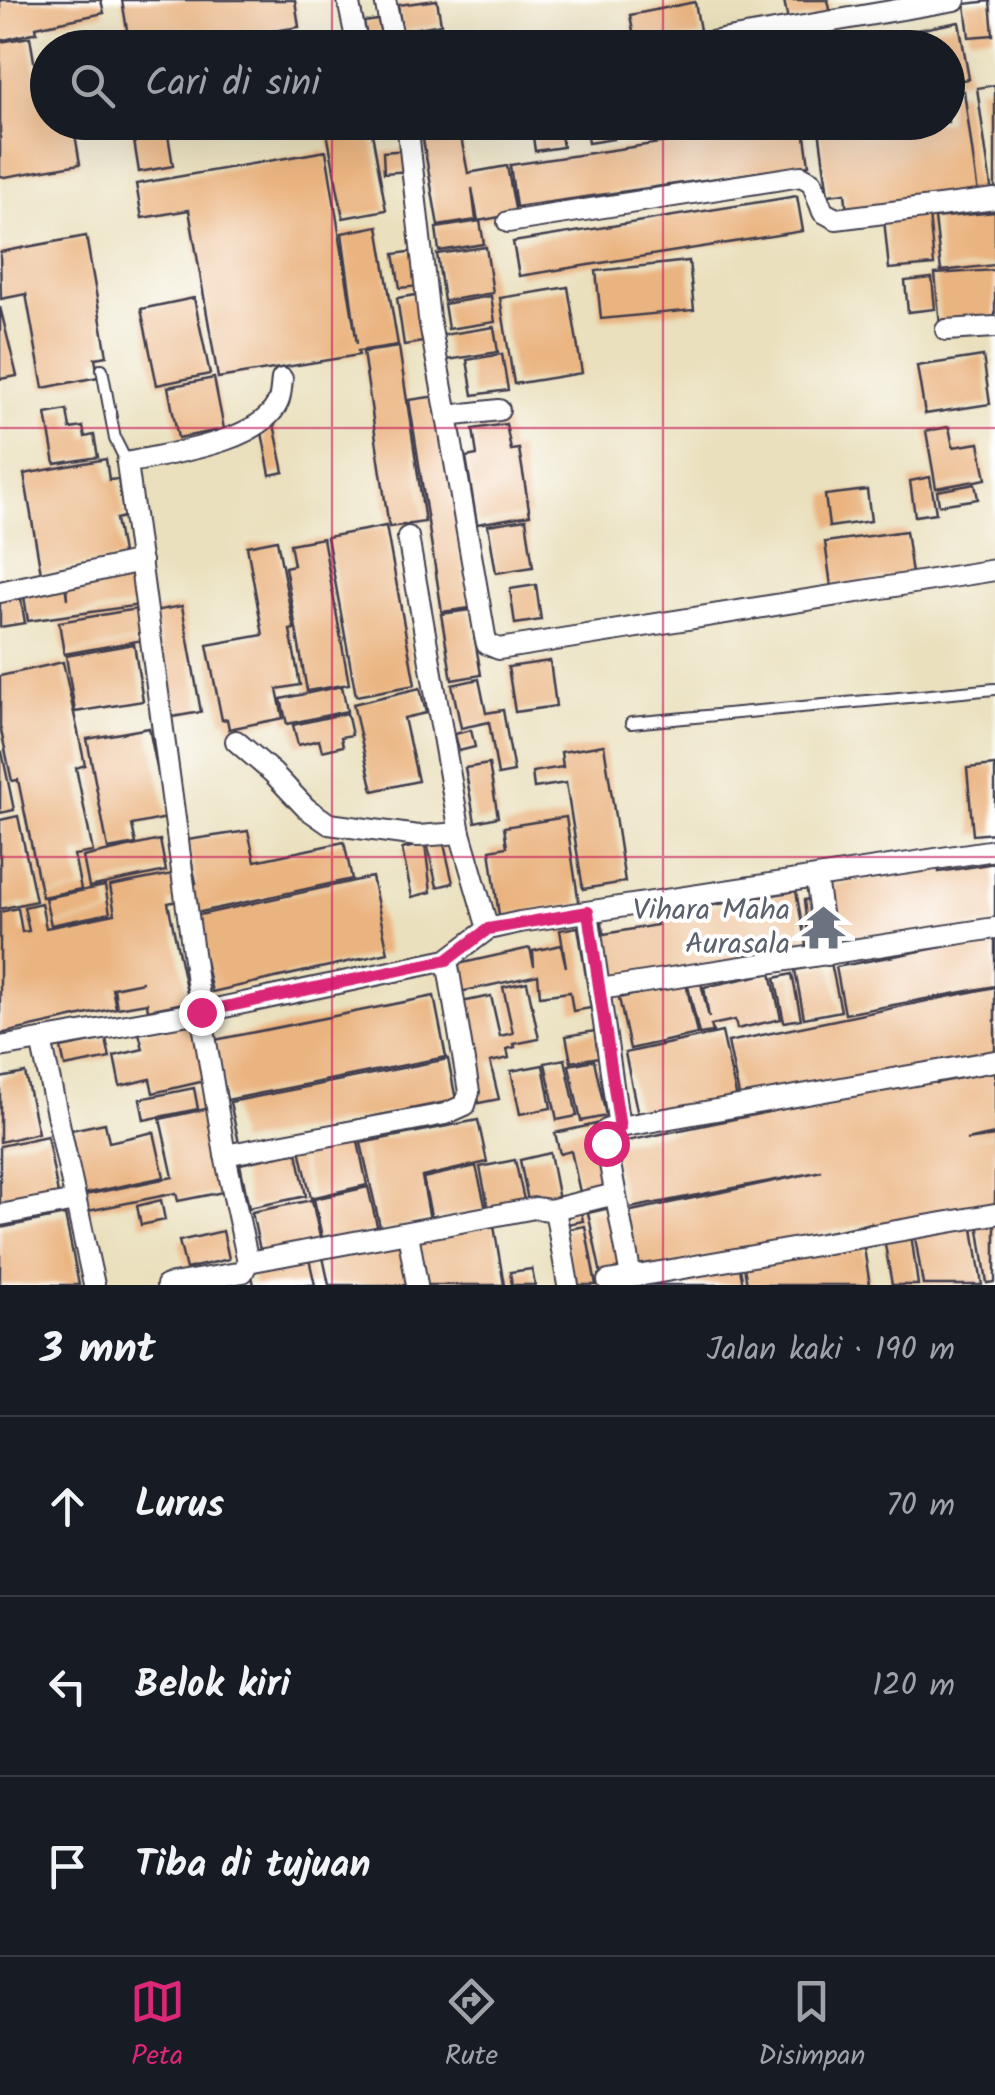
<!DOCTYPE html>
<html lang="id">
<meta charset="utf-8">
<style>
body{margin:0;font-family:Kalam,sans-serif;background:#242831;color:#f1f3f6}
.stop{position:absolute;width:30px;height:30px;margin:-22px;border:8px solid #db2777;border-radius:50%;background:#fff}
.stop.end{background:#db2777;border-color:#fff;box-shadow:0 2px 10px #0008}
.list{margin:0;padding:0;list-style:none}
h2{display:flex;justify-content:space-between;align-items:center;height:130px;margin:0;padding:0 40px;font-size:42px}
h2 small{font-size:32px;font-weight:400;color:#9ea1a6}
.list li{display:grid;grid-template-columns:65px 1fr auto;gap:30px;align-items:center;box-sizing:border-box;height:180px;padding:0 40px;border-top:2px solid #363941}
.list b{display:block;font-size:38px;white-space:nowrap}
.list em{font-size:32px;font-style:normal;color:#9ea1a6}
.icon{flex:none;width:55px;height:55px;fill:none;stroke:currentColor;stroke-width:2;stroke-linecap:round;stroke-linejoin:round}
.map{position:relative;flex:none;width:995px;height:1285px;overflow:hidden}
.search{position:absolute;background:#171b24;box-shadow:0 10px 40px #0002;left:30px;right:30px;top:30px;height:110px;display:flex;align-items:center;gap:25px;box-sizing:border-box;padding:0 35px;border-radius:55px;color:#9ea1a6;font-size:38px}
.sheet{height:670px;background:#171b24}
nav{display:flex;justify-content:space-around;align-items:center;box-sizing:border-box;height:140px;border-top:2px solid #363941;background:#171b24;font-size:28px;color:#9ea1a6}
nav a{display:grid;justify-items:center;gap:5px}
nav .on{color:#db2777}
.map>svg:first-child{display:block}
</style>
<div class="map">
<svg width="995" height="1285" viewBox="0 0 995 1285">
<rect width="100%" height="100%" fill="#fff"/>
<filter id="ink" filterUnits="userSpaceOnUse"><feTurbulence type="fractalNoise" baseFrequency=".01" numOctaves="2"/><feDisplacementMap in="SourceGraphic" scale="20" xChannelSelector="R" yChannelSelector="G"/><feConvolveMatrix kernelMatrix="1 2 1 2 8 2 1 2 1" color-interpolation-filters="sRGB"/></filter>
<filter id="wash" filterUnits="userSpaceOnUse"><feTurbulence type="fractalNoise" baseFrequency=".0048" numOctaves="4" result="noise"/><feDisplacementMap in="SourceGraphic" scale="40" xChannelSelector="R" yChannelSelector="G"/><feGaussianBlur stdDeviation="2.25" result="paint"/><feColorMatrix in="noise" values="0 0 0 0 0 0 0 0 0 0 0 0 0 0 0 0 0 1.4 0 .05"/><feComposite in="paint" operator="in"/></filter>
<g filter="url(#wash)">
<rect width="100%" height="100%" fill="#eae0bd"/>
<g id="blocks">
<g fill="#eab480">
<path d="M 0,0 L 101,0 L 104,13 L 36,27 L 37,32 L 0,41 Z"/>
<path d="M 122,0 L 295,0 L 299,27 L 169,48 L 130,48 Z"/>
<path d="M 437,0 L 441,24 L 402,31 L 398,5 Z"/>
<path d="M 784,0 L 828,0 L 831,14 L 788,21 Z"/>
<path d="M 990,1 L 993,35 L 969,37 L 965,4 Z"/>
<path d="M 695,2 L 701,36 L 636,48 L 630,15 Z"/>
<path d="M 378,20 L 384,48 L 369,48 L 364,22 Z"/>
<path d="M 959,22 L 969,79 L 948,82 L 948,48 L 822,48 Z"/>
<path d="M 438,28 L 441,48 L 405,48 L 403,33 Z"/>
<path d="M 30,37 L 37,79 L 48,77 L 48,122 L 73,122 L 80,164 L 5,177 L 0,176 L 0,42 Z"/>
<path d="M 995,85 L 995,201 L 993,201 L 977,88 Z"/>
<path d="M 964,91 L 978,194 L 847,212 L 845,193 L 828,195 L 818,122 L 948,122 L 948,94 Z"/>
<path d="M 131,122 L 166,122 L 173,166 L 139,172 Z"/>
<path d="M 325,122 L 370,122 L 386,210 L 343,218 Z"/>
<path d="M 420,122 L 458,122 L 468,173 L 507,166 L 516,214 L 478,221 L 472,188 L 476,220 L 438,226 Z"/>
<path d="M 531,122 L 559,122 L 563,147 L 535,151 Z"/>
<path d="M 585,122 L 612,122 L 614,139 L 588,143 Z"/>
<path d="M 616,122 L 644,122 L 646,132 L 618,137 Z"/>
<path d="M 650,122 L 709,122 L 711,131 L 653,142 Z"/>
<path d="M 803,122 L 809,165 L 516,207 L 510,165 Z"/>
<path d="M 407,150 L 409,171 L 384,173 L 383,152 Z"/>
<path d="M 326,151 L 357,344 L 342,233 L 378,226 L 398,345 L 358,351 L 359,355 L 218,378 L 189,210 L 142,218 L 136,184 Z"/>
<path d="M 797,196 L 803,231 L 519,276 L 513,242 Z"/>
<path d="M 995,212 L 995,265 L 941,271 L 935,218 Z"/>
<path d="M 929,214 L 934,265 L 889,269 L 884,219 Z"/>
<path d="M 480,221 L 484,244 L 439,251 L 436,228 Z"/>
<path d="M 86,236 L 107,356 L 95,358 L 98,377 L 43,388 L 26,294 L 1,299 L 0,252 Z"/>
<path d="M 486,247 L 493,293 L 444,301 L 437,254 Z"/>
<path d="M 416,251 L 421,286 L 400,288 L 394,254 Z"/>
<path d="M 689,261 L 694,310 L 601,319 L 596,271 Z"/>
<path d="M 995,270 L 995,323 L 940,325 L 935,274 Z"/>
<path d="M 932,278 L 935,309 L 908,312 L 905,281 Z"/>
<path d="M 568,287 L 582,373 L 514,384 L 500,298 Z"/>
<path d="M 422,294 L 429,341 L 404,345 L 397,298 Z"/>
<path d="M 491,296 L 495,322 L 448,329 L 444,304 Z"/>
<path d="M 194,298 L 210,374 L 157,385 L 141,309 Z"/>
<path d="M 0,307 L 17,376 L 0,379 Z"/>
<path d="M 494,327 L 498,352 L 447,360 L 443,335 Z"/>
<path d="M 399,347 L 425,522 L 389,527 L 363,352 Z"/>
<path d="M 502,354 L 508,390 L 473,395 L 467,360 Z"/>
<path d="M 983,356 L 990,404 L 925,414 L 917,366 Z"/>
<path d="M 214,378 L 224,429 L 178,438 L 168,387 Z"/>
<path d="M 437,396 L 470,608 L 442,612 L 409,400 Z"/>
<path d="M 67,410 L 70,429 L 83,427 L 85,437 L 94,435 L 98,457 L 55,464 L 46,414 Z"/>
<path d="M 274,424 L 284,472 L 270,475 L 261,427 Z"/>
<path d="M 506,424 L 511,450 L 519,449 L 530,515 L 477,524 L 466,457 L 477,455 L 473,429 Z"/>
<path d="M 949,427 L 953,447 L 979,443 L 986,479 L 936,488 L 926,431 Z"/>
<path d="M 106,459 L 109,480 L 118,479 L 124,517 L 116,519 L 123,559 L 41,573 L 24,474 Z"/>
<path d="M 930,477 L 936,513 L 915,516 L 910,481 Z"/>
<path d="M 975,484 L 978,499 L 939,505 L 937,491 Z"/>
<path d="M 867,490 L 871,521 L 829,527 L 825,495 Z"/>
<path d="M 526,519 L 533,567 L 496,573 L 488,525 Z"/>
<path d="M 386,526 L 415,685 L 356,696 L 327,537 Z"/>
<path d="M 906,531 L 912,574 L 831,586 L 825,542 Z"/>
<path d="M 323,538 L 349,684 L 307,691 L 285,567 L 294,565 L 290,544 Z"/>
<path d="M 277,540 L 294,629 L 290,630 L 300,685 L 277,689 L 283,718 L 229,729 L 227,719 L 222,720 L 207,645 L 263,635 L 247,546 Z"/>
<path d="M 134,571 L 140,605 L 28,621 L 23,590 L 65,583 L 67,599 L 66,583 Z"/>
<path d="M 536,585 L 541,620 L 515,624 L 510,589 Z"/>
<path d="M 20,593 L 25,623 L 0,627 L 0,596 Z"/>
<path d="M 182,606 L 201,712 L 172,717 L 154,611 Z"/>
<path d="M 137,609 L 143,640 L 64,654 L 59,622 Z"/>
<path d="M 470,610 L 481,675 L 452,680 L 441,614 Z"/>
<path d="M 134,644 L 143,701 L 75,712 L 66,656 Z"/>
<path d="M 550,661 L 556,706 L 515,712 L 508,667 Z"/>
<path d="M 63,662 L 85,765 L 76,768 L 93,852 L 74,855 L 81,889 L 42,897 L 18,780 L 12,781 L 0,726 L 0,676 Z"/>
<path d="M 479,679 L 486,713 L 503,710 L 514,772 L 498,775 L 489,722 L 461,728 L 452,685 Z"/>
<path d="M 342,686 L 347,711 L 287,724 L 281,699 Z"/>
<path d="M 420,688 L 426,713 L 404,718 L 418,781 L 373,791 L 353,704 Z"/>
<path d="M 347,713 L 352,735 L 341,737 L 343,746 L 322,751 L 319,740 L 298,745 L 293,725 Z"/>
<path d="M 149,728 L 167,818 L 132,825 L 136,844 L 108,849 L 87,739 Z"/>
<path d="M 471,730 L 475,747 L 459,751 L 455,734 Z"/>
<path d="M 604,745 L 625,882 L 583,889 L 566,783 L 534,788 L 532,772 L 563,767 L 561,752 Z"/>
<path d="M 2,752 L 14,810 L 0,813 L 0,753 Z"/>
<path d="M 489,764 L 498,817 L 475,822 L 465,768 Z"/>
<path d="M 995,765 L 995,833 L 973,835 L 967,768 Z"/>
<path d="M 18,816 L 36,901 L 0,909 L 0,820 Z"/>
<path d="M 566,817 L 579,904 L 499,916 L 490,850 L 507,847 L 504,827 Z"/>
<path d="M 248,831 L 255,861 L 344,842 L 352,879 L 196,913 L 190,884 L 196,883 L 187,840 Z"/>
<path d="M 160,840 L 166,871 L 89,887 L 83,857 Z"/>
<path d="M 443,840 L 453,883 L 437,887 L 427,843 Z"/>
<path d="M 425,844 L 431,892 L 412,897 L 402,849 Z"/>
<path d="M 995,863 L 995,924 L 831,947 L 821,887 L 938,866 L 939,872 Z"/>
<path d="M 178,873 L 183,900 L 168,903 L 189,1002 L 148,1010 L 147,1003 L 117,1008 L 114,988 L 143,982 L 112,988 L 116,1008 L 0,1034 L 0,912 L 18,908 L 22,932 L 29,931 L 24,907 L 41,903 L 46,928 L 115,914 L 110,886 Z"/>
<path d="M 372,877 L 388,953 L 212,992 L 195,916 Z"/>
<path d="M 105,886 L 110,913 L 51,925 L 45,898 Z"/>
<path d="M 796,891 L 807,951 L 602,986 L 593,924 L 602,922 L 604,934 L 657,925 L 656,915 Z"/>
<path d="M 815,898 L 820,942 L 809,944 L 804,900 Z"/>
<path d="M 578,927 L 591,1008 L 573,1011 L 570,992 L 540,996 L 538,975 L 460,992 L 454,965 L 530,948 L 534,966 L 533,951 L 561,945 L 566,967 L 560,930 Z"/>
<path d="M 995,937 L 995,986 L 845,1014 L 836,967 Z"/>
<path d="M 831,963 L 841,1011 L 804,1018 L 795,970 Z"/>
<path d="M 771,973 L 781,1019 L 737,1029 L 735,1020 L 711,1025 L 713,1032 L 699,1034 L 688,986 L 701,983 L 709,1018 L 704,987 Z"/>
<path d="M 792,974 L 801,1019 L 784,1022 L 775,978 Z"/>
<path d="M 527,982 L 539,1039 L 514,1044 L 515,1047 L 507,1049 L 509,1058 L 490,1062 L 499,1099 L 479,1103 L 457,1003 L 491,996 L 500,1036 L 513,1033 L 503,987 Z"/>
<path d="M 686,983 L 697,1034 L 630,1049 L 619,998 Z"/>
<path d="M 995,987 L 995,1056 L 740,1100 L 728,1042 Z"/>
<path d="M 434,996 L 446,1057 L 227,1100 L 215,1040 Z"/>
<path d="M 196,1021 L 209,1080 L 153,1093 L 150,1079 L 120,1086 L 114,1056 L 143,1049 L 139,1033 Z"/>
<path d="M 595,1031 L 599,1057 L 571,1062 L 566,1036 Z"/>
<path d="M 722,1032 L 737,1099 L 639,1120 L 625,1053 Z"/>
<path d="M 106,1039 L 110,1058 L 65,1067 L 61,1048 Z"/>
<path d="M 448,1059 L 456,1100 L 239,1143 L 230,1102 Z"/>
<path d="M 565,1059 L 577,1116 L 557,1120 L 545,1063 Z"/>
<path d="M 594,1060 L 606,1116 L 581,1121 L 569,1065 Z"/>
<path d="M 543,1065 L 551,1108 L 520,1114 L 511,1071 Z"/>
<path d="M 995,1071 L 995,1134 L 966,1140 L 995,1136 L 995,1208 L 873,1233 L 871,1223 L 635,1273 L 622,1213 L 822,1171 L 625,1209 L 612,1144 L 935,1078 L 936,1083 Z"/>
<path d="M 25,1073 L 38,1133 L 0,1142 L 0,1078 Z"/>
<path d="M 194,1088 L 198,1109 L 144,1120 L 140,1099 Z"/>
<path d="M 210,1108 L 228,1191 L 178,1201 L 176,1193 L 88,1211 L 85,1195 L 173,1177 L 160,1119 Z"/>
<path d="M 478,1120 L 487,1162 L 422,1177 L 430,1220 L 381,1231 L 361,1143 Z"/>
<path d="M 105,1123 L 109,1142 L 154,1132 L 164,1177 L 84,1194 L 71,1130 Z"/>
<path d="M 596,1124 L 612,1200 L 583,1206 L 571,1151 L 560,1154 L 555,1133 Z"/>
<path d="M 47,1136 L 58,1194 L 0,1206 L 0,1146 Z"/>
<path d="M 357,1137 L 367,1185 L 311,1198 L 300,1149 Z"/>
<path d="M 297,1152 L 306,1196 L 249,1208 L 240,1164 Z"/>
<path d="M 550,1153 L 559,1200 L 529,1206 L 520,1160 Z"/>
<path d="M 515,1160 L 524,1200 L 488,1207 L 480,1167 Z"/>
<path d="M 476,1166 L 486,1209 L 432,1220 L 423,1178 Z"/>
<path d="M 368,1187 L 378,1230 L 323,1242 L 314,1199 Z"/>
<path d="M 161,1200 L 165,1220 L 141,1225 L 137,1206 Z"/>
<path d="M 312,1200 L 321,1242 L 261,1255 L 252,1212 Z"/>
<path d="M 580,1206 L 583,1221 L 567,1224 L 564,1208 Z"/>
<path d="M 614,1207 L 628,1273 L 602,1279 L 588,1213 Z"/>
<path d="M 65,1215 L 79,1285 L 0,1285 L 0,1228 Z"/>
<path d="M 995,1220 L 995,1282 L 987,1283 L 978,1223 Z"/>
<path d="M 972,1222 L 982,1285 L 923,1285 L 914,1231 Z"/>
<path d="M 494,1226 L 504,1285 L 425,1285 L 417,1239 Z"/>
<path d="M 585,1226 L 596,1285 L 574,1285 L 564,1230 Z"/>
<path d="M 223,1231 L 229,1259 L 186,1269 L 179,1241 Z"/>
<path d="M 911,1234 L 918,1285 L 892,1285 L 884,1239 Z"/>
<path d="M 406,1241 L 415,1285 L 329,1285 L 323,1257 Z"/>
<path d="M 863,1242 L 870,1285 L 747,1285 L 743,1261 Z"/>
<path d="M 309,1259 L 315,1285 L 254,1285 L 251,1271 Z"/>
<path d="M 739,1263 L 743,1285 L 642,1285 Z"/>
<path d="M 532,1269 L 535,1285 L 512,1285 L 510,1272 Z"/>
</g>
</g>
</g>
<g filter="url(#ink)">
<use href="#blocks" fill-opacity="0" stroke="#403e4e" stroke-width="2.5"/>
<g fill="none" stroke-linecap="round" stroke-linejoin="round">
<defs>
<g id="service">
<path d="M 102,369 L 115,439 L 127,463"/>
<path d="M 631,723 L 995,689"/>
</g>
<g id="minor">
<path d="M 348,0 L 358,48"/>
<path d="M 385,0 L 395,48"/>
<path d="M 676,48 L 955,0"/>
<path d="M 407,122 L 429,318 L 447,416 L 499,410"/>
<path d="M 508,222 L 801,176 L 812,182 L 823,212 L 836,219 L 995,199"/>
<path d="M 946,330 L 995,327"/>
<path d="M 447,416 L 485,636 L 487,644 L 499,649 L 995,570"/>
<path d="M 408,537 L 460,833 L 488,929"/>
<path d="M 0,592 L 141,561"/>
<path d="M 236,741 L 273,773 L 306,808 L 329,824 L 418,836 L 460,833"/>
<path d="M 816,878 L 827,955"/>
<path d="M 588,912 L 619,1127"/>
<path d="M 600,989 L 995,928"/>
<path d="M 41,1040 L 94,1285"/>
<path d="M 0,1047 L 201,1012 L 447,960 L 488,929 L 520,922 L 995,850"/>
<path d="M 225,1155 L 445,1114 L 465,1105 L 469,1092 L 447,960"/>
<path d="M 550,1210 L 615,1194"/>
<path d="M 0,1215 L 75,1201"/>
<path d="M 408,1233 L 417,1285"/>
<path d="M 248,1262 L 225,1155 L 201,1012 L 127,463 C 165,454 261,443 278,402 C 281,396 281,386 282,379"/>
<path d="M 631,1277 L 604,1132 L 608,1129 L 995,1061"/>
<path d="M 608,1281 L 995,1214"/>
<path d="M 167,1285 L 243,1272 L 248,1262 L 535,1208 L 550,1210 L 556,1215 L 568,1285"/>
</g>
</defs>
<use href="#service" stroke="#403e4e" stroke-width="14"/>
<use href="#minor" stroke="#403e4e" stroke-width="24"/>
<use href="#service" stroke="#fff" stroke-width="10"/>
<use href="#minor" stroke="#fff" stroke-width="20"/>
</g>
</g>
<g fill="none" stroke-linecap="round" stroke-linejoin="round" filter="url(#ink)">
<path stroke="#db2777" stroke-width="12" d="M 201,1012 L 447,960 L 488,929 L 588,912 L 620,1128 L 604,1132 L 606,1143"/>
</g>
<path fill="none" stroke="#c2185b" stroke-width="2.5" stroke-opacity="0.55" d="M 332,0 L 332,48M 663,0 L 663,48M 332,122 L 332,1285M 663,122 L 663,1285M 0,428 L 995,428M 0,857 L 995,857"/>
<defs>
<symbol id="temple-bare" viewBox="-9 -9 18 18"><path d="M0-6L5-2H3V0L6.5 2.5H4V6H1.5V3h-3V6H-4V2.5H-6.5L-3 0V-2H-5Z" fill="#6b7280" stroke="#fff" stroke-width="2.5" paint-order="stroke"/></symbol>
</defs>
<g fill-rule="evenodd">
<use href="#temple-bare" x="792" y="896" width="63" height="63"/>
</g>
<g text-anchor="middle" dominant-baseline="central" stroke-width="8" stroke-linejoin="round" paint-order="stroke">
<g font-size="30" fill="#5b616d" stroke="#fff" text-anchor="end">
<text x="790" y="911">Vihara Maha<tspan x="790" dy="34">Aurasala</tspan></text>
</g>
</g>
</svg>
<div class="stop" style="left:606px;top:1143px"></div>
<div class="stop end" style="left:201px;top:1012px"></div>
<div class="search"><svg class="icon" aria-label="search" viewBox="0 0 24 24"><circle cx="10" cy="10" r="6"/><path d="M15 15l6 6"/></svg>Cari di sini</div>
</div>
<section class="sheet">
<h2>3 mnt<small>Jalan kaki · 190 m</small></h2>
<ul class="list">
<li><svg class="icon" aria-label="ahead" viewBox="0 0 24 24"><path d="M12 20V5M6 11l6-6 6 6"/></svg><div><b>Lurus</b></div><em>70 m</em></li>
<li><svg class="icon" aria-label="left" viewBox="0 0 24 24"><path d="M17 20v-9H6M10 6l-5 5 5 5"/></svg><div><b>Belok kiri</b></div><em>120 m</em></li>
<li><svg class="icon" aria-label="arrive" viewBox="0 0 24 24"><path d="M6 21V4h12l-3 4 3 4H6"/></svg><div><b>Tiba di tujuan</b></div></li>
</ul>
</section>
<nav>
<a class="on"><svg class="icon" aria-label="map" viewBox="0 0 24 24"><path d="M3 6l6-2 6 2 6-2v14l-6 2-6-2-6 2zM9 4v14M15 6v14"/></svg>Peta</a>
<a><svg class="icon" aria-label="directions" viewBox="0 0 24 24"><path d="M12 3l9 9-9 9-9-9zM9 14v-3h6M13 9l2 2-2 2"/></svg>Rute</a>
<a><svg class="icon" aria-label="saved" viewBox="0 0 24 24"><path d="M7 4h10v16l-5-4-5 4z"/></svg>Disimpan</a>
</nav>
